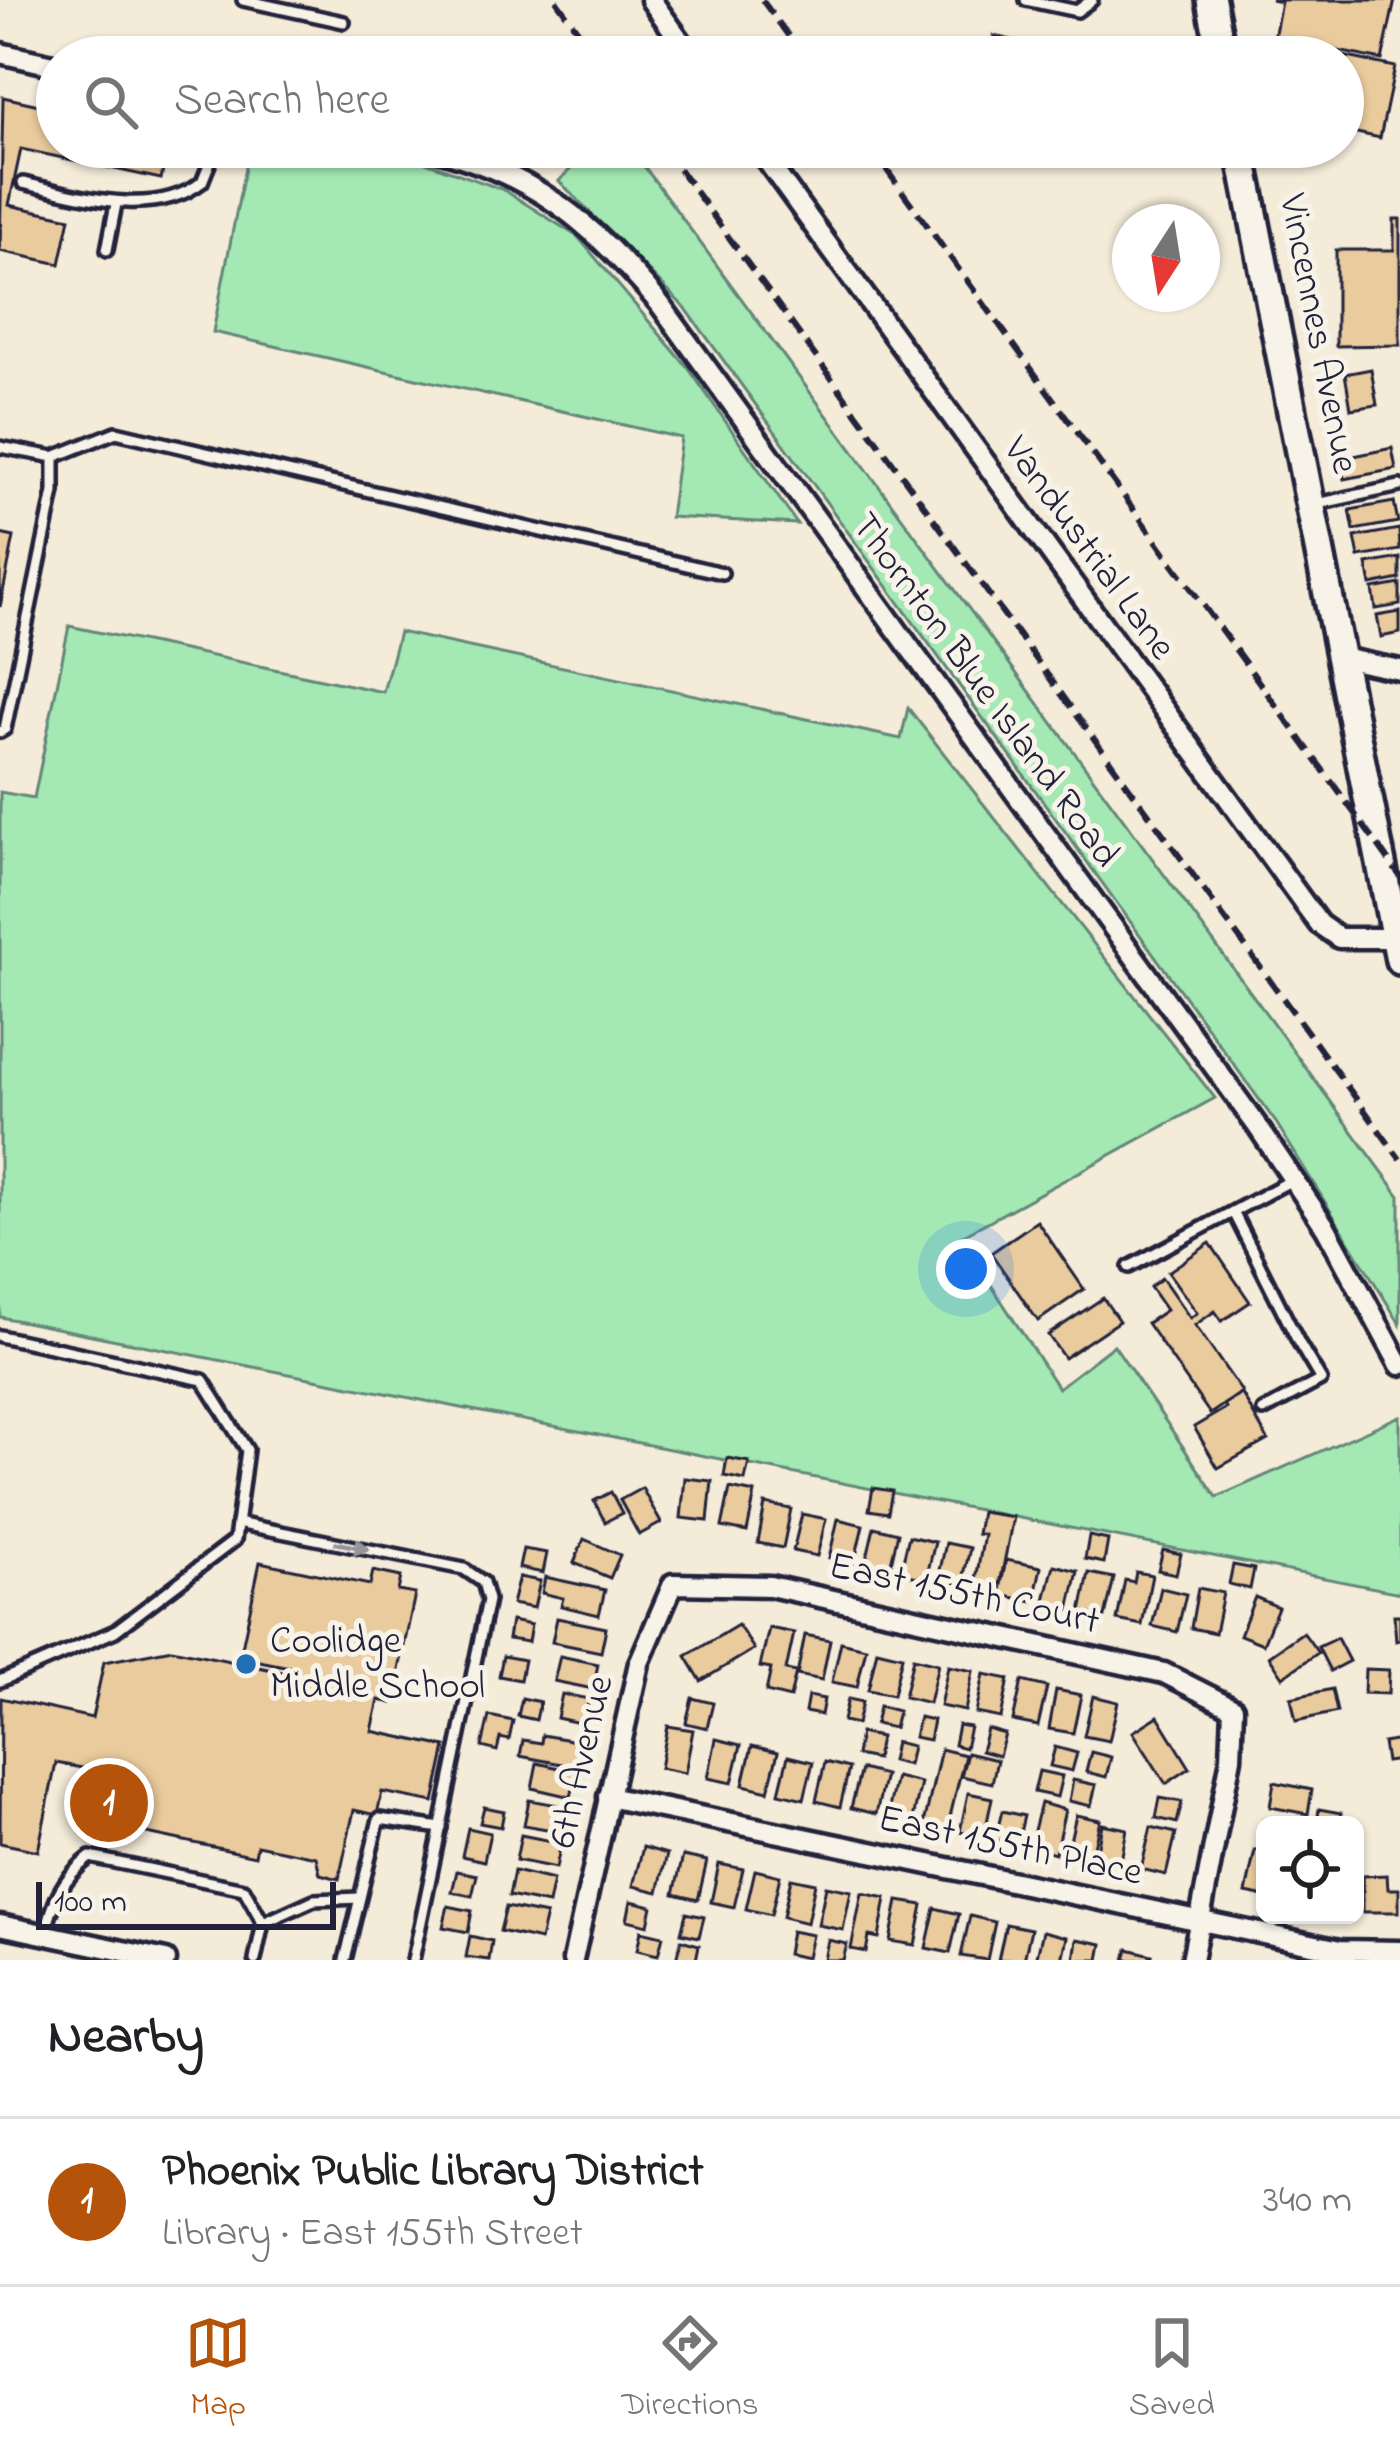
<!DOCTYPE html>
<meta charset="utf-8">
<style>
body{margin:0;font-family:"Indie Flower",sans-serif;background:#f6f6f6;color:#202124}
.controls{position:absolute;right:36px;bottom:36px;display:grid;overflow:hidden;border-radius:18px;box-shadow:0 3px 9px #0004}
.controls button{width:108px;height:108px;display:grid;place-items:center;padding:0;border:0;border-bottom:3px solid #e0e0e0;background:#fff;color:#202124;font:60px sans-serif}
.compass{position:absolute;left:1112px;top:204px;width:108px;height:108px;border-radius:50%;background:#fff;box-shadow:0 3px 9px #0004;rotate:192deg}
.scale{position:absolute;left:36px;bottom:30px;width:300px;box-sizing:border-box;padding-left:12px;border:6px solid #22223b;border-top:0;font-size:33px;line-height:42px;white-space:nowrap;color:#22223b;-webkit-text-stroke:9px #f7f3e8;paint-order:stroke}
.you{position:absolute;left:966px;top:1269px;width:42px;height:42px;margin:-30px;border:9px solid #fff;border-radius:50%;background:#1a73e8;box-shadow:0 0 0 18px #1a73e833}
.badge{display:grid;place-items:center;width:78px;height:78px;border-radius:50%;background:#b45309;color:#fff;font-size:39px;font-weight:700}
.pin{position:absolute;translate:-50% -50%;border:6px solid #fff;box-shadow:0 3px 12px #0006}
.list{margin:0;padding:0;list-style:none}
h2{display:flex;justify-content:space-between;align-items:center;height:156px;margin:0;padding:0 48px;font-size:51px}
h2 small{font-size:39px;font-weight:400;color:#757577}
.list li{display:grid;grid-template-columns:78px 1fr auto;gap:36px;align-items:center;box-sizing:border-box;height:168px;padding:0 48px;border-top:3px solid #e0e0e0}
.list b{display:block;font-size:45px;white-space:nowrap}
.list p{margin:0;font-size:39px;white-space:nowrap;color:#757577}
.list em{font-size:39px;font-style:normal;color:#757577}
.icon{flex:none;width:66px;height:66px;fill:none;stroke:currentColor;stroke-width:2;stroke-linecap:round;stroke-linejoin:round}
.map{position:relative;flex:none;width:1400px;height:1960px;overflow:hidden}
.search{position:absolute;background:#fff;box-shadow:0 3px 9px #0004;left:36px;right:36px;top:36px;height:132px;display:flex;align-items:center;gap:30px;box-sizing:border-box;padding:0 42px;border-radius:66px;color:#757577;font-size:45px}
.sheet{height:324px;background:#fff}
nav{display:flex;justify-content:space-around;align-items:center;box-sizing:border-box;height:168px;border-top:3px solid #e0e0e0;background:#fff;font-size:33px;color:#757577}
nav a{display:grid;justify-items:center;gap:6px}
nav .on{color:#b45309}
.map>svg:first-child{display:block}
</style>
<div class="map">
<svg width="1400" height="1960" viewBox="0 0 1400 1960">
<rect width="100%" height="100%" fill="#f4ebd9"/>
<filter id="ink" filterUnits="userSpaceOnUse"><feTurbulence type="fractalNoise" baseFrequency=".00833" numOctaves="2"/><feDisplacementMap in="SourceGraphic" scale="24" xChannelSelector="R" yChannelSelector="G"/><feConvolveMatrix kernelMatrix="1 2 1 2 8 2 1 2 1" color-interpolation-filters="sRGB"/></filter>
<g filter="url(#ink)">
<g fill="#a4e9b4" stroke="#638678" stroke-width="3">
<path d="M 249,147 L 377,147 L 395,151 L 504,190 L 578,237 L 689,369 L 797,524 L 670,517 L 681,438 L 213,332 Z"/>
<path d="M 592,147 L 630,147 L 1400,1196 L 1400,1324 L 1277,1124 L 687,310 L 559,181 Z"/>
<path d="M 69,626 L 383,692 L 399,632 L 901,739 L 908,708 L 1215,1098 L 960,1237 L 1058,1388 L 1114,1345 L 1217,1497 L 1400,1416 L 1400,1593 L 0,1317 L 0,792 L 34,798 Z"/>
</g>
<g fill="#eacb9d" stroke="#22223b" stroke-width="3">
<path d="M 1271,0 L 1395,0 L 1382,60 L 1274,38 L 1281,2 Z"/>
<path d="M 994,36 L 1084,57 L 989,57 Z"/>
<path d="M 1300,47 L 1395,67 L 1380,138 L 1343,130 L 1343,57 L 1298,57 Z"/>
<path d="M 3,97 L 57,109 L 57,147 L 168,147 L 161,179 L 21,149 L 9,205 L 70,218 L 60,264 L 0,251 Z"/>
<path d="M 1394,219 L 1400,219 L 1400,345 L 1336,346 L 1336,250 L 1394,250 Z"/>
<path d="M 1371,369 L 1377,405 L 1351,409 L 1345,374 Z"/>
<path d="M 1392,448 L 1396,469 L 1344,479 L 1340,459 Z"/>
<path d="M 1394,502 L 1398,522 L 1354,530 L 1350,510 Z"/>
<path d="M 1399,529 L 1400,550 L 1359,557 L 1355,537 Z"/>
<path d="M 0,534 L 14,537 L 0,607 Z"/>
<path d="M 1400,558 L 1400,579 L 1371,585 L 1367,564 Z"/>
<path d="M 1400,584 L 1400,605 L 1376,609 L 1373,589 Z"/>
<path d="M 1400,612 L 1400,633 L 1381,637 L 1377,616 Z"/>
<path d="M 1037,1221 L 1084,1289 L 1038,1321 L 991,1253 Z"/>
<path d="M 1210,1243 L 1250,1302 L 1222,1321 L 1215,1311 L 1195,1325 L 1242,1392 L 1210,1414 L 1147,1323 L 1166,1310 L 1150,1287 L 1162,1278 L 1190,1318 L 1197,1313 L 1168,1272 Z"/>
<path d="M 1103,1298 L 1119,1321 L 1064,1358 L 1048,1335 Z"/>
<path d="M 1242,1394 L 1268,1440 L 1218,1468 L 1194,1427 L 1226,1408 L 1224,1404 Z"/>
<path d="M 727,1458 L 749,1462 L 745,1480 L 724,1476 Z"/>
<path d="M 685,1478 L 712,1481 L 708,1521 L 681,1518 Z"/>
<path d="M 642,1488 L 661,1523 L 639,1535 L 620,1500 Z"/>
<path d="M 730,1488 L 755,1493 L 747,1532 L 722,1527 Z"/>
<path d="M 873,1488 L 892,1491 L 888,1513 L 869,1510 Z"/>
<path d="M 611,1492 L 622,1513 L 605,1522 L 594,1501 Z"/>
<path d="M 765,1504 L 791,1509 L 783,1548 L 758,1543 Z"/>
<path d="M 981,1512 L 1013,1517 L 998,1594 L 974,1590 L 984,1535 L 977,1534 Z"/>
<path d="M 802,1514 L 826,1519 L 817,1556 L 793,1551 Z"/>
<path d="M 838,1519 L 863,1525 L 854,1564 L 829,1558 Z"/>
<path d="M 874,1527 L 898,1533 L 889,1571 L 865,1566 Z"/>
<path d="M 909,1536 L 935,1542 L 926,1579 L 900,1573 Z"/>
<path d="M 1089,1536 L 1108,1540 L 1104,1563 L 1085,1559 Z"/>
<path d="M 584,1539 L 620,1555 L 610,1578 L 574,1563 Z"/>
<path d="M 946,1543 L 970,1548 L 962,1584 L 938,1579 Z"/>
<path d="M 523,1549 L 547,1553 L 543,1573 L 519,1568 Z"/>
<path d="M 1163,1550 L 1181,1554 L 1176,1574 L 1158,1570 Z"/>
<path d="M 1006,1560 L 1041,1567 L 1034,1601 L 999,1595 Z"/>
<path d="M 260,1562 L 370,1585 L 373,1571 L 401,1577 L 398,1591 L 415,1594 L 392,1703 L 379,1700 L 372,1731 L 446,1747 L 434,1802 L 382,1792 L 377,1815 L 354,1810 L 339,1879 L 320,1874 L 316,1857 L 257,1845 L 255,1856 L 72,1817 L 82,1768 L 56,1763 L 38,1851 L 0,1843 L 1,1698 L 92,1718 L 104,1662 L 172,1649 L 292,1674 L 294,1668 L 240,1657 Z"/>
<path d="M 1054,1565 L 1078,1571 L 1069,1610 L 1044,1604 Z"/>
<path d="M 1233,1565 L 1254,1569 L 1250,1589 L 1229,1584 Z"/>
<path d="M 1136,1572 L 1152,1575 L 1142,1625 L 1117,1620 L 1125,1580 L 1134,1582 Z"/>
<path d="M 1089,1573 L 1114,1578 L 1105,1617 L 1081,1612 Z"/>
<path d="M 519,1577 L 540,1581 L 534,1608 L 512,1604 Z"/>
<path d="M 545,1577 L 605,1590 L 599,1615 L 561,1606 L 563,1598 L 542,1593 Z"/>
<path d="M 1161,1588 L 1186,1594 L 1177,1632 L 1152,1626 Z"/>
<path d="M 1198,1588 L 1223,1593 L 1215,1633 L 1191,1628 Z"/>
<path d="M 1255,1597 L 1278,1607 L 1263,1644 L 1240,1635 Z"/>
<path d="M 1394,1615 L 1400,1615 L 1400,1640 L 1396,1641 Z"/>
<path d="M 557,1618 L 606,1628 L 601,1652 L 552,1642 Z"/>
<path d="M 511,1621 L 531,1625 L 528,1642 L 508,1639 Z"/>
<path d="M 738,1625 L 754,1649 L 701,1681 L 686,1656 Z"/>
<path d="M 769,1628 L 794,1633 L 786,1670 L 796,1672 L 790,1698 L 766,1692 L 771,1669 L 760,1667 Z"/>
<path d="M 1303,1632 L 1318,1653 L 1283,1677 L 1269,1656 Z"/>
<path d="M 805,1635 L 830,1640 L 822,1680 L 797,1675 Z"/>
<path d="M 1337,1638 L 1349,1661 L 1330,1671 L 1318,1647 Z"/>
<path d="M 841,1642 L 866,1648 L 857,1687 L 832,1682 Z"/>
<path d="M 877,1650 L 902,1656 L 893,1695 L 868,1690 Z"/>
<path d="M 503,1656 L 524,1660 L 520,1680 L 499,1676 Z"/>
<path d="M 560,1656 L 598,1664 L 593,1689 L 554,1681 Z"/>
<path d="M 913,1658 L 938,1664 L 929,1703 L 904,1697 Z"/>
<path d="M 948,1666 L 973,1671 L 965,1711 L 940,1706 Z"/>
<path d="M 1365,1669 L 1389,1670 L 1388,1694 L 1364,1693 Z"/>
<path d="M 984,1674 L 1009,1679 L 1001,1718 L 976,1713 Z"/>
<path d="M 1022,1681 L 1047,1687 L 1038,1726 L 1013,1721 Z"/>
<path d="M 1332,1689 L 1337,1712 L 1296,1721 L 1291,1698 Z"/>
<path d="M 1056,1690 L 1081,1695 L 1073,1733 L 1049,1729 Z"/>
<path d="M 562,1694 L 589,1699 L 584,1724 L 557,1718 Z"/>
<path d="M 808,1696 L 824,1699 L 821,1715 L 805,1712 Z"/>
<path d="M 1093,1696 L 1118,1702 L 1109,1741 L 1084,1736 Z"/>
<path d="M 522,1698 L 540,1702 L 536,1720 L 518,1716 Z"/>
<path d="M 692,1698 L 713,1703 L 707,1728 L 686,1723 Z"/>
<path d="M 848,1699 L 862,1702 L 857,1724 L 843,1721 Z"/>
<path d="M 879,1706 L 898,1711 L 894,1728 L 875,1724 Z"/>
<path d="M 489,1716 L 513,1721 L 509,1740 L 500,1738 L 497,1751 L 482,1747 Z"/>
<path d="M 1158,1716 L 1190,1768 L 1166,1784 L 1133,1732 Z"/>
<path d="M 919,1717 L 933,1720 L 929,1740 L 914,1737 Z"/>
<path d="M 958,1725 L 970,1727 L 965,1748 L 954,1745 Z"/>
<path d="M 668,1726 L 693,1730 L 685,1773 L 660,1768 Z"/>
<path d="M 987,1729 L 1005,1734 L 999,1756 L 981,1751 Z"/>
<path d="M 860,1733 L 880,1737 L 876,1759 L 856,1755 Z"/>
<path d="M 542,1735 L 581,1742 L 577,1767 L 520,1756 L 523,1740 L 541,1743 Z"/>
<path d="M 716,1739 L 741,1745 L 732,1783 L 708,1778 Z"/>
<path d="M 1400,1740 L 1400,1760 L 1386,1762 L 1383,1743 Z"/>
<path d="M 895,1742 L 912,1746 L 908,1765 L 891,1761 Z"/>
<path d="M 752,1746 L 778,1752 L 768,1791 L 743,1785 Z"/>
<path d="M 1055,1747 L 1077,1753 L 1072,1771 L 1050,1766 Z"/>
<path d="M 941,1749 L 965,1755 L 947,1829 L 924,1824 Z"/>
<path d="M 1091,1752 L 1111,1757 L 1106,1777 L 1086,1772 Z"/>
<path d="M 967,1753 L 997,1760 L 992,1783 L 961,1776 Z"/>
<path d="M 788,1756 L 813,1762 L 804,1799 L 779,1793 Z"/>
<path d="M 825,1762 L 849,1768 L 840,1807 L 816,1801 Z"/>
<path d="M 537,1763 L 577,1772 L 571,1797 L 532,1788 Z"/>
<path d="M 861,1769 L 885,1775 L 876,1814 L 851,1808 Z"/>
<path d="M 1039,1771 L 1062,1776 L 1057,1797 L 1034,1792 Z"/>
<path d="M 896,1777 L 921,1783 L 912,1823 L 887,1817 Z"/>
<path d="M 1073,1780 L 1096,1785 L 1091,1806 L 1069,1801 Z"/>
<path d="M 1274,1782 L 1312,1790 L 1308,1814 L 1270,1807 Z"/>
<path d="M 968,1793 L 992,1798 L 984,1837 L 960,1832 Z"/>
<path d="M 1160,1798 L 1182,1802 L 1177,1823 L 1156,1818 Z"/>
<path d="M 529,1800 L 569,1807 L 564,1832 L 524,1825 Z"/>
<path d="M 1041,1803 L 1065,1810 L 1055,1853 L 1030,1846 Z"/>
<path d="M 484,1807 L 504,1811 L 501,1827 L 480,1823 Z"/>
<path d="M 1319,1809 L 1341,1813 L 1339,1825 L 1317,1823 Z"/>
<path d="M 1002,1811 L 1024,1816 L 1017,1845 L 995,1840 Z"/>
<path d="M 1076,1815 L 1100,1820 L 1091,1860 L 1067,1854 Z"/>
<path d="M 1263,1820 L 1285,1824 L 1284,1825 L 1265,1825 L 1265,1840 L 1259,1839 Z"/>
<path d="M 1102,1824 L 1127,1829 L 1120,1866 L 1095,1861 Z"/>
<path d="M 1151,1827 L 1176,1833 L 1166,1875 L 1141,1869 Z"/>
<path d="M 468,1828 L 490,1833 L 484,1861 L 462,1856 Z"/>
<path d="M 521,1835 L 561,1843 L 556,1868 L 516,1860 Z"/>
<path d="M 643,1847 L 667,1854 L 658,1892 L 633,1886 Z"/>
<path d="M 1255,1850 L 1265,1852 L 1265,1897 L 1246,1893 Z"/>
<path d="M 683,1856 L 707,1861 L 698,1900 L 674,1894 Z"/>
<path d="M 719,1864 L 743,1869 L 734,1907 L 711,1902 Z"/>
<path d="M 755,1870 L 780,1876 L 771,1915 L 746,1909 Z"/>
<path d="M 457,1871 L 477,1875 L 472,1896 L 452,1892 Z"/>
<path d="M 514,1871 L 553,1880 L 548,1904 L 509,1896 Z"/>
<path d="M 1387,1875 L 1388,1889 L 1399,1889 L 1399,1912 L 1363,1912 L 1363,1876 Z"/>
<path d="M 791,1878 L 815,1883 L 807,1923 L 783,1917 Z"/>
<path d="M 826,1886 L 851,1891 L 843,1930 L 818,1925 Z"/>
<path d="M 862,1893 L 886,1898 L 879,1938 L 869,1936 L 866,1952 L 851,1949 Z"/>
<path d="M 631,1901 L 652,1906 L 648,1925 L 627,1920 Z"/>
<path d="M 898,1901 L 923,1905 L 915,1945 L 890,1941 Z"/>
<path d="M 448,1906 L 472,1911 L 468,1932 L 443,1927 Z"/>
<path d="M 506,1907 L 546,1915 L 540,1940 L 500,1931 Z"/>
<path d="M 935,1908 L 959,1914 L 950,1953 L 926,1948 Z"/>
<path d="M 686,1913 L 704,1917 L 699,1937 L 681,1933 Z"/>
<path d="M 970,1916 L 995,1922 L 987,1960 L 961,1956 Z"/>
<path d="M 1006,1924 L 1031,1929 L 1024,1960 L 998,1960 Z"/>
<path d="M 641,1931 L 663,1936 L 658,1955 L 637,1950 Z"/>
<path d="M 791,1931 L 812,1935 L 807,1958 L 787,1954 Z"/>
<path d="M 1043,1931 L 1067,1937 L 1062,1960 L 1036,1960 Z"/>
<path d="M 470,1936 L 492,1941 L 489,1960 L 466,1957 Z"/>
<path d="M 1077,1939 L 1102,1944 L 1099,1960 L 1074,1960 Z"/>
<path d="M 681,1940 L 699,1945 L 696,1960 L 676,1960 Z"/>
<path d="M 828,1940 L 847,1944 L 843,1960 L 824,1960 Z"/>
<path d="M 1128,1949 L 1152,1955 L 1150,1960 L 1125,1960 Z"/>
</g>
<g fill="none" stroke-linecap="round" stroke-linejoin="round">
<defs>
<g id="lane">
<path d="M 243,0 L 344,22"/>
<path d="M 1026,0 L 1077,11 L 1092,0"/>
<path d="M 23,183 C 77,195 153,220 202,182 L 216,147"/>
<path d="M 107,250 L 116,204"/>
<path d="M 0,447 L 54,457 L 54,492 L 5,729 L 0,732"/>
<path d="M 54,457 L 116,432 L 722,573"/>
<path d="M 1317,504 L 1400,486"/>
<path d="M 1234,1214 L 1299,1343 L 1321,1380 L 1263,1411"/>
<path d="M 1129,1267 L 1294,1179"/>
<path d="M 0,1336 L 203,1380 L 247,1450 L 235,1540 L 115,1631 L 0,1681"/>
<path d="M 237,1523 L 464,1569 L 483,1582 L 488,1600 L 413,1960"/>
<path d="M 263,1923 L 314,1900 L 359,1898"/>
<path d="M 45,1934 C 54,1900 61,1879 90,1857 L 244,1889 L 263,1923 L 255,1960"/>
<path d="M 345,1960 L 379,1819 L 441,1828"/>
</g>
<g id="street">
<path d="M 651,0 L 692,57"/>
<path d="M 0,53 L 57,66"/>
<path d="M 426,147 C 534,173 591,221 660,304 L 1258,1127 L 1326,1228 L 1400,1365"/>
<path d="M 757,147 L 1319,924 L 1339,938 L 1395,938"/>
<path d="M 1342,658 L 1400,670"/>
<path d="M 608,1797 L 1340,1950 L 1400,1951"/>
<path d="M 0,1925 L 166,1960"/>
<path d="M 573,1960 L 639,1663 L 673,1584 L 770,1586 L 1164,1673 L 1233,1708 L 1231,1758 L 1192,1960"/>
</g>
<g id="secondary">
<path d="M 1211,0 L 1222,57"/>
<path d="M 1240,147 L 1400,960"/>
</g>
</defs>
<use href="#lane" stroke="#22223b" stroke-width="18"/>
<use href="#street" stroke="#22223b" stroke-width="27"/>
<use href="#secondary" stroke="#22223b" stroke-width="36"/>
<use href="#lane" stroke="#f7f3e8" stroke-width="9"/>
<use href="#street" stroke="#f7f3e8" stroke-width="18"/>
<use href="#secondary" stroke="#f7f3e8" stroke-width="27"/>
<g stroke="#22223b" stroke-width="6" stroke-dasharray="18 9" stroke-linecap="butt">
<path d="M 556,0 L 597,57"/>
<path d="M 762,0 L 804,57"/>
<path d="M 663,147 L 1400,1159"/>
<path d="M 870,147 L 1400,876"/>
</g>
</g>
<defs><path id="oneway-solid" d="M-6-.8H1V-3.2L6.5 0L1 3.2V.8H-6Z" transform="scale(3)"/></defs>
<use fill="#97959a" href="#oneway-solid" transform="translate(352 1546) rotate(11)"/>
</g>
<circle fill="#1f6fb2" stroke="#f7f3e8" stroke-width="4.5" cx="246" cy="1664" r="12"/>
<g text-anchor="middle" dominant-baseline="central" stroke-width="10" stroke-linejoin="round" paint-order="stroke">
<g font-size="39" fill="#22223b" stroke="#f7f3e8">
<text transform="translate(1317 334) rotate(79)">Vincennes Avenue</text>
<text transform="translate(1088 549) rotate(54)">Vandustrial Lane</text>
<text transform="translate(984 691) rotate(54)">Thornton Blue Island Road</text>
<text transform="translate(964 1595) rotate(12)">East 155th Court</text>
<text transform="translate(583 1762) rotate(-77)">6th Avenue</text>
<text transform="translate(1010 1847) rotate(12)">East 155th Place</text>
</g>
<g font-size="39" fill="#22223b" stroke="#f7f3e8" text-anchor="start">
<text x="270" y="1642">Coolidge<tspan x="270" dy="45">Middle School</tspan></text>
</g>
</g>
</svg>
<div class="controls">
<button><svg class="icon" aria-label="locate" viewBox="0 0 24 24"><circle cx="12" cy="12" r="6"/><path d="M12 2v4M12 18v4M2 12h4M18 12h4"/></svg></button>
</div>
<svg class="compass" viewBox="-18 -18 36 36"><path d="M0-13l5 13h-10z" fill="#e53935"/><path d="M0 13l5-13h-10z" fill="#757577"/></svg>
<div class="scale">100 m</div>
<div class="you"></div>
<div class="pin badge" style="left:109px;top:1803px">1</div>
<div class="search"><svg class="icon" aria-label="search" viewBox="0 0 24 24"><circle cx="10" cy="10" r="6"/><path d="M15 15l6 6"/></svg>Search here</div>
</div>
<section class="sheet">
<h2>Nearby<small></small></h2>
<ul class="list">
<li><span class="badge">1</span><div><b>Phoenix Public Library District</b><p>Library · East 155th Street</p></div><em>340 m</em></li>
</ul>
</section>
<nav>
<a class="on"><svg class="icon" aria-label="map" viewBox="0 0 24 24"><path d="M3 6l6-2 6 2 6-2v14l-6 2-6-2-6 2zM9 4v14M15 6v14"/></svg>Map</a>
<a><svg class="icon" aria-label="directions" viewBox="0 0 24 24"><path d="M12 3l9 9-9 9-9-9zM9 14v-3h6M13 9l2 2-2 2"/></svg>Directions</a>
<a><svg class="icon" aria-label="saved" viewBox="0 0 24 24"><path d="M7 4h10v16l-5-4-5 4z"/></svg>Saved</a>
</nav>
